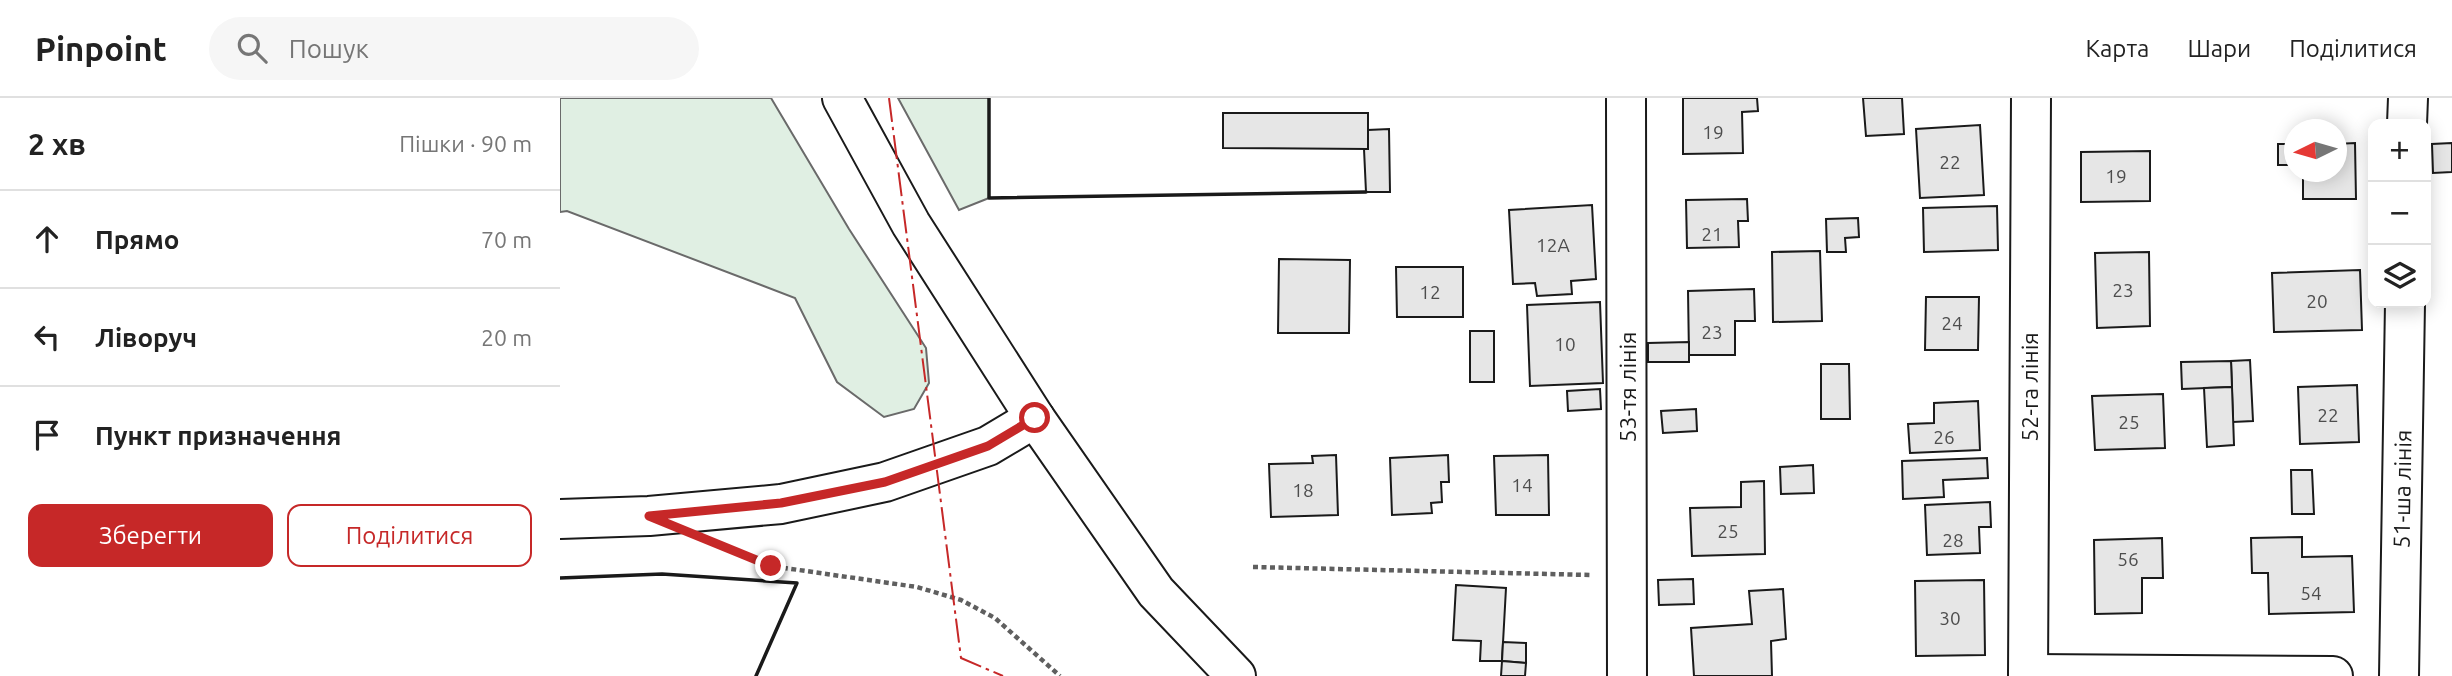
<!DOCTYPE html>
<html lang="uk">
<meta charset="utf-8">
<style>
body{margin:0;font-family:Ubuntu,sans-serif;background:#f6f6f6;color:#222}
.controls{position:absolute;right:21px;top:21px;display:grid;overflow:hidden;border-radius:14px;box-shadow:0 4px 18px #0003}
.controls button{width:63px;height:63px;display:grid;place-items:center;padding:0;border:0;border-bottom:2px solid #e0e0e0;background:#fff;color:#222;font:35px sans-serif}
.compass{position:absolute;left:1724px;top:21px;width:63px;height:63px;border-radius:50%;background:#fff;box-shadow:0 4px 18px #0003;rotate:265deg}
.stop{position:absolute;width:21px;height:21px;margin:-16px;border:5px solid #c62828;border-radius:50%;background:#fff}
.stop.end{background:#c62828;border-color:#fff;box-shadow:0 2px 7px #0008}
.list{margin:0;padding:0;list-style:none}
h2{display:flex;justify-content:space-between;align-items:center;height:91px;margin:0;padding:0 28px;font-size:30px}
h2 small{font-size:23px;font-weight:400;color:#767676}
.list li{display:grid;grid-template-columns:46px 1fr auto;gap:21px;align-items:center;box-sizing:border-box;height:98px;padding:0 28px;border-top:2px solid #e0e0e0}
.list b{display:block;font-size:26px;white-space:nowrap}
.list em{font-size:23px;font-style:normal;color:#767676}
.actions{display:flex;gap:14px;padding:21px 28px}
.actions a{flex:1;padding:16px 0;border:2px solid #c62828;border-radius:14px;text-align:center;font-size:24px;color:#c62828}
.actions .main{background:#c62828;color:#fff}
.icon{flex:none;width:38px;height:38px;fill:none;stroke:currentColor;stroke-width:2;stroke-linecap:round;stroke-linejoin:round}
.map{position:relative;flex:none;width:1892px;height:578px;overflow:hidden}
header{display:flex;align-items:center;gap:42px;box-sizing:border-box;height:98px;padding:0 35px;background:#fff;border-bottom:2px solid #e0e0e0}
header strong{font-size:33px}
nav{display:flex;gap:38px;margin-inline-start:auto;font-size:24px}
.search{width:490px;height:63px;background:#f6f6f6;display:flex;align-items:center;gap:18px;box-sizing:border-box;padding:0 24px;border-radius:38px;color:#767676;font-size:26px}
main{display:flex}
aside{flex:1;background:#fff}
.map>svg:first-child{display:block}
</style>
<header>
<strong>Pinpoint</strong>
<div class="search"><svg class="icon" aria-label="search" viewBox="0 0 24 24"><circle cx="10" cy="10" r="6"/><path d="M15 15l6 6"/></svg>Пошук</div>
<nav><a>Карта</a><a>Шари</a><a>Поділитися</a></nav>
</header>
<main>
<aside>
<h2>2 хв<small>Пішки · 90 m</small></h2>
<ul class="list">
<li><svg class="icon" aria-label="ahead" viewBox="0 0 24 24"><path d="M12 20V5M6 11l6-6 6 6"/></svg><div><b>Прямо</b></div><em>70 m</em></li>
<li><svg class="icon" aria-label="left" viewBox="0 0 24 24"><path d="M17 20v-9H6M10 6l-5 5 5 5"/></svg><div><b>Ліворуч</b></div><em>20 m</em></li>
<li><svg class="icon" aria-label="arrive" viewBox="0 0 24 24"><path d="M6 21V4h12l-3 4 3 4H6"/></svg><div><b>Пункт призначення</b></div></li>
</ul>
<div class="actions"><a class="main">Зберегти</a><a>Поділитися</a></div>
</aside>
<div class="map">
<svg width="1892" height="578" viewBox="0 0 1892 578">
<rect width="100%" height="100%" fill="#fff"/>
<g fill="#e0efe3" stroke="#6a6a6a" stroke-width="2">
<path d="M 0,0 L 211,0 L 289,131 L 366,250 L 369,285 L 354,311 L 324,319 L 277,284 L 235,200 L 7,113 L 0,114 Z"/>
<path d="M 338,0 L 429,0 L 429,100 L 399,112 Z"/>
</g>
<g fill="#e6e6e6" stroke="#1a1a1a" stroke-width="2">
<path d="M 1123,0 L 1197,0 L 1198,13 L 1182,14 L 1183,55 L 1123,56 Z"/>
<path d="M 1303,0 L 1342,0 L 1344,36 L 1306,38 Z"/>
<path d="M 663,15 L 808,15 L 808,51 L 663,50 Z"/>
<path d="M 1420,27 L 1424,97 L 1360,100 L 1356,31 Z"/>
<path d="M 829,31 L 830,94 L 806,94 L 804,51 L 808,51 L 808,32 Z"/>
<path d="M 1795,45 L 1796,101 L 1743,101 L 1743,74 L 1776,74 L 1776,46 Z"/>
<path d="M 1892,45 L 1892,74 L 1873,75 L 1872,46 Z"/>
<rect x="1718" y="46" width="16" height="21"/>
<path d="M 1590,53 L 1590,103 L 1521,104 L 1521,54 Z"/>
<path d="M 1187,101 L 1188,123 L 1178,123 L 1179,149 L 1127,150 L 1126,102 Z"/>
<path d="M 1032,107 L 1036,181 L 1011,183 L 1012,196 L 977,198 L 975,185 L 953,186 L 949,112 Z"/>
<path d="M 1437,108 L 1438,152 L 1364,154 L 1363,110 Z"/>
<path d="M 1298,120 L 1299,139 L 1285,140 L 1286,154 L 1267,154 L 1266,121 Z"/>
<path d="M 1260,153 L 1262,223 L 1213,224 L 1212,154 Z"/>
<path d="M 1589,154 L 1590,228 L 1537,230 L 1535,155 Z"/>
<path d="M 719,161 L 790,162 L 789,235 L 718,235 Z"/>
<path d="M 836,169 L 903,169 L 903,219 L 837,219 Z"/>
<path d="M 1800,172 L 1802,232 L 1714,234 L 1712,175 Z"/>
<path d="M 1194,191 L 1195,223 L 1175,223 L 1175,257 L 1129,257 L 1128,193 Z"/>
<path d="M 1366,199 L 1419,199 L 1418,252 L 1365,252 Z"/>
<path d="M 1040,204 L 1043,285 L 970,288 L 967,207 Z"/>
<rect x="910" y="233" width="24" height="51"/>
<path d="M 1129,244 L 1129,264 L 1088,264 L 1088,245 Z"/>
<path d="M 1690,262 L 1693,323 L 1673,324 L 1671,263 Z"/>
<path d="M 1671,263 L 1672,289 L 1622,291 L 1621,264 Z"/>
<path d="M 1261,266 L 1289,266 L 1290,321 L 1261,321 Z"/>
<path d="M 1797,287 L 1799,344 L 1740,346 L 1738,289 Z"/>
<path d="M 1672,289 L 1674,347 L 1647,349 L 1644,290 Z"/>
<path d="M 1040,291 L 1041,311 L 1008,313 L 1007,293 Z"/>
<path d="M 1603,296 L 1605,350 L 1535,352 L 1532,298 Z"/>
<path d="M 1418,303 L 1420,352 L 1350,355 L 1348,326 L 1374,325 L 1374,305 Z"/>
<path d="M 1136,311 L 1137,333 L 1103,335 L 1101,313 Z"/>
<path d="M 776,357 L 778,417 L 711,419 L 709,366 L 753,365 L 752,358 Z"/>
<path d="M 888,357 L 889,384 L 881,384 L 882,404 L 871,405 L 872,415 L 832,417 L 830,360 Z"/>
<path d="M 988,357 L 989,417 L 936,417 L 934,358 Z"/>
<path d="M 1427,360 L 1428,380 L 1383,382 L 1384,399 L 1343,401 L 1342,363 Z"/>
<path d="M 1253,367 L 1254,395 L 1221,396 L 1220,369 Z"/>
<path d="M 1731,372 L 1752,372 L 1754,416 L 1732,416 Z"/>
<path d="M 1204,383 L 1205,456 L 1132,458 L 1130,410 L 1181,409 L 1181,384 Z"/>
<path d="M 1430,404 L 1431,429 L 1419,429 L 1420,455 L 1367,457 L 1365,407 Z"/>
<path d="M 1742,439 L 1742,459 L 1792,458 L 1794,514 L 1709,516 L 1708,475 L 1692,475 L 1691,440 Z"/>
<path d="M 1602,440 L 1603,480 L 1582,480 L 1582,515 L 1535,516 L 1534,442 Z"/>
<path d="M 1133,481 L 1134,506 L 1099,507 L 1098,482 Z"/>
<path d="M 1424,482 L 1425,557 L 1356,558 L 1355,483 Z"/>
<path d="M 896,487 L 946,490 L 942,563 L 920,563 L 921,543 L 893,542 Z"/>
<path d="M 1223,491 L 1226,541 L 1211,543 L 1212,578 L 1134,578 L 1131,530 L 1192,526 L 1189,493 Z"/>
<path d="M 943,544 L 966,545 L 966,565 L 942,563 Z"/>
<path d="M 942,563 L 966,565 L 965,578 L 941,578 Z"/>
</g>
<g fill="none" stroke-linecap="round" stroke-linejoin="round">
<defs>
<g id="minor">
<path d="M 1066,0 L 1067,578"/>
<path d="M 1847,26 L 1848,0"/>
<path d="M 0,421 L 89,418 L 221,406 L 325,384 L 428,348 L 475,320"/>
<path d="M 1468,576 L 1773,578"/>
<path d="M 1468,578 L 1471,0"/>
<path d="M 1839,578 L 1845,205"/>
</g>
<path id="highway" d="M 282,0 L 351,126 L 475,320 L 596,494 L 676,578"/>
</defs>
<use href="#minor" stroke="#1a1a1a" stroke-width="42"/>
<use href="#highway" stroke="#1a1a1a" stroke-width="42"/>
<g stroke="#5f5f5f" stroke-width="4.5" stroke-dasharray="5 3.5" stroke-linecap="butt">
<path d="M 167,450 L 211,468 L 357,489 L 401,502 L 435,520 L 500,578"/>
<path d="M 693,469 L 1031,477"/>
</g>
<use href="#minor" stroke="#fff" stroke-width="38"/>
<use href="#highway" stroke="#fff" stroke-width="38"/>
<g stroke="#1a1a1a" stroke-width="3.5">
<path d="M 429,0 L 429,100 L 806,94"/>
<path d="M 0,480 L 102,476 L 237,485 L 196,578"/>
</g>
<path stroke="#c62828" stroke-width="2" stroke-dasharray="24 5 3.5 5" stroke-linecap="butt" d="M 329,0 L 401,560 L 443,578"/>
</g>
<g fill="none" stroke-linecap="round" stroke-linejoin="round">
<path stroke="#c62828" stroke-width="9" d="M 211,468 L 89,418 L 221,405 L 325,384 L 428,348 L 475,320"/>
</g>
<g text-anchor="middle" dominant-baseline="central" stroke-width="5" stroke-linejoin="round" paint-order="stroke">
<g font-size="19" fill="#4d4d4d">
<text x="1153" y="34">19</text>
<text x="1390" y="64">22</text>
<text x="1556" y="78">19</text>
<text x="1152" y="136">21</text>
<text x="993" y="147">12А</text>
<text x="1563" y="192">23</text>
<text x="870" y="194">12</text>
<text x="1757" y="203">20</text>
<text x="1392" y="225">24</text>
<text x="1152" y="234">23</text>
<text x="1005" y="246">10</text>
<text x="1768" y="317">22</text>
<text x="1569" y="324">25</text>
<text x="1384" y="339">26</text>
<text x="962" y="387">14</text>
<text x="743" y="392">18</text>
<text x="1168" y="433">25</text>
<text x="1393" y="442">28</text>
<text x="1568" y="461">56</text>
<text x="1751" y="495">54</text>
<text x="1390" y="520">30</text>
</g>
<g font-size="23" fill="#1a1a1a" stroke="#fff">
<text transform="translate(1067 289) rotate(-90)">53-тя лінія</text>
<text transform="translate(1469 289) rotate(-90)">52-га лінія</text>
<text transform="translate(1842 391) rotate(-89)">51-ша лінія</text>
</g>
</g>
</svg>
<div class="controls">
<button>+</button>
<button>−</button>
<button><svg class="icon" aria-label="layers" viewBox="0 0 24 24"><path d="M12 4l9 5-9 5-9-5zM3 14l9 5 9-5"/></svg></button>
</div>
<svg class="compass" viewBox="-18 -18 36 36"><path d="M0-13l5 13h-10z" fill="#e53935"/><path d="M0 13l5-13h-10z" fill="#767676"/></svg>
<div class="stop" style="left:475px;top:320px"></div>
<div class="stop end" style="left:211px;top:468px"></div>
</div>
</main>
